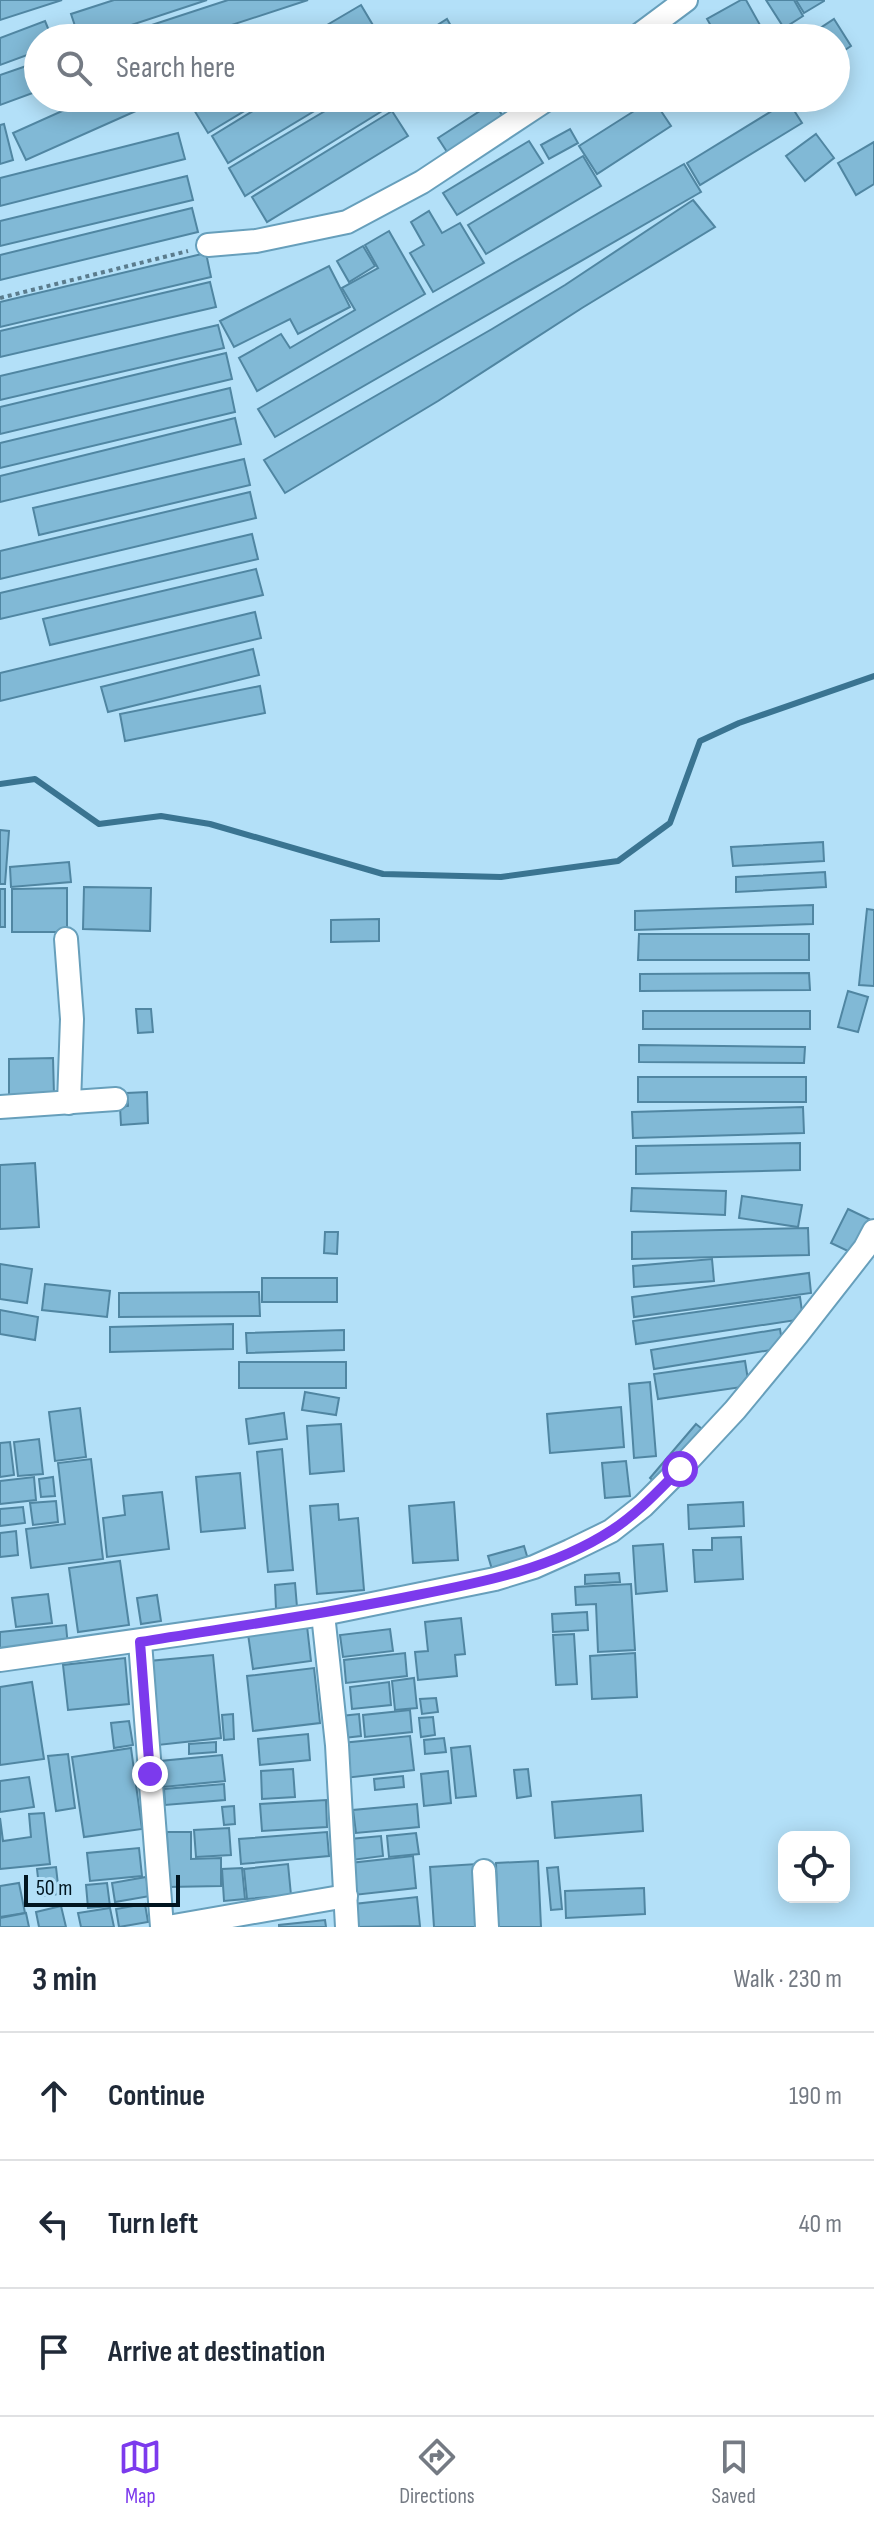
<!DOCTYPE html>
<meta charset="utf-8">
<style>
body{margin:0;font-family:"Sofia Sans Condensed",sans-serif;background:#f2f2f3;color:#1f2937}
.controls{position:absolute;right:24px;bottom:24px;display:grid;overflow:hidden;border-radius:16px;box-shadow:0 4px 20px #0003}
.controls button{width:72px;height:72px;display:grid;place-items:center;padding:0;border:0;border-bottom:2px solid #e0e1e3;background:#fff;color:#1f2937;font:40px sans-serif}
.scale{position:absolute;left:24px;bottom:20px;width:156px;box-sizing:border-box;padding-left:8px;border:4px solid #011520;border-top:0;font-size:22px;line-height:28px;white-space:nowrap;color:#011520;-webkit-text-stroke:6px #b3e0f8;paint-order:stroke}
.stop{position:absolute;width:24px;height:24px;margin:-18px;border:6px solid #7c3aed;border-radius:50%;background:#fff}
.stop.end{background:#7c3aed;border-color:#fff;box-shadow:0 2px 8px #0008}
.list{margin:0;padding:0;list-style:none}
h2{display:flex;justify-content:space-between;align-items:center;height:104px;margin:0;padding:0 32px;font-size:34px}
h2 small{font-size:26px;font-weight:400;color:#747a83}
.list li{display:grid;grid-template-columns:52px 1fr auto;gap:24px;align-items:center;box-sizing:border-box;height:128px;padding:0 32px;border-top:2px solid #e0e1e3}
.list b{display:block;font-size:30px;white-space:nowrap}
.list em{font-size:26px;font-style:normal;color:#747a83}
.icon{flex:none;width:44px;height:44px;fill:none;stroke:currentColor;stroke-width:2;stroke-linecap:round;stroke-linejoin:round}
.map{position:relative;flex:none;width:874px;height:1927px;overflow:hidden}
.search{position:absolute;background:#fff;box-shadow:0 4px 20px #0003;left:24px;right:24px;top:24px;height:88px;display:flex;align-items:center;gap:20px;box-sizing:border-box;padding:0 28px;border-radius:44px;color:#747a83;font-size:30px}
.sheet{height:488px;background:#fff}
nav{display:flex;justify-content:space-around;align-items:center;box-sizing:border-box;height:112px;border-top:2px solid #e0e1e3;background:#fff;font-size:22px;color:#747a83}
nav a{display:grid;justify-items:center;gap:4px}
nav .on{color:#7c3aed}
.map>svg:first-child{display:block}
</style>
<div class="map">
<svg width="874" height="1927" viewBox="0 0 874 1927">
<rect width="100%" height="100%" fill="#b3e0f8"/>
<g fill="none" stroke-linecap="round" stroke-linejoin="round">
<path stroke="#3a7491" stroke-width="6" d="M 0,784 L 35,779 L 99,824 L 161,816 L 210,824 L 383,874 L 501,877 L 618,861 L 670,823 L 700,741 L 739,723 L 874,676"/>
</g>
<g fill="#81b9d6" stroke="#5086a2" stroke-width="2">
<path d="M 0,0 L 62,0 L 0,20 Z"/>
<path d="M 114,0 L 207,0 L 92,38 L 79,38 L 71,14 Z"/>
<path d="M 228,0 L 308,0 L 192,38 L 112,38 Z"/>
<path d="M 741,0 L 746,0 L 760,25 L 737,38 L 718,38 L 707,19 Z"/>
<path d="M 766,0 L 794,0 L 803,16 L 784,28 Z"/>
<path d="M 796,0 L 824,0 L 824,1 L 804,13 Z"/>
<path d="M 361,5 L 377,32 L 367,38 L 305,38 Z"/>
<path d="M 447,19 L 458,38 L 417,38 Z"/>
<path d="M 834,19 L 851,46 L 836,56 L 836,38 L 793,38 L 805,31 L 808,36 Z"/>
<path d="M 45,21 L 52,38 L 38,38 L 38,51 L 0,65 L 0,38 Z"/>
<path d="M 38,62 L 38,91 L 0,105 L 0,75 Z"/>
<path d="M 91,98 L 165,98 L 26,160 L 13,133 Z"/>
<path d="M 204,98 L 266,98 L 208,133 L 191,105 Z"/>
<path d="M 274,98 L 336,98 L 228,163 L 212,136 Z"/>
<path d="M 347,98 L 403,98 L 245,196 L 229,168 Z"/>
<path d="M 653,99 L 671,126 L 597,174 L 579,146 Z"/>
<path d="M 788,101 L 802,123 L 700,185 L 687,163 Z"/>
<path d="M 494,102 L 505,120 L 449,155 L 438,138 Z"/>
<path d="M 392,111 L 408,136 L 267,222 L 252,197 Z"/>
<path d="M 4,124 L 13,160 L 0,164 L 0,125 Z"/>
<path d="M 570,129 L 578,143 L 549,159 L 541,145 Z"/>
<path d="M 178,133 L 185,159 L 0,206 L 0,178 Z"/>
<path d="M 816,134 L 834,158 L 805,181 L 786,156 Z"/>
<path d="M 529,141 L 543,163 L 457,215 L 443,193 Z"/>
<path d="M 874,142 L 874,184 L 856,195 L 838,163 Z"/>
<path d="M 583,156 L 601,186 L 486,254 L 468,225 Z"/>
<path d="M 684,164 L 701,192 L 275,437 L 258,409 Z"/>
<path d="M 187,176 L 193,200 L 0,246 L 0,221 Z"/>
<path d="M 693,200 L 715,227 L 582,308 L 438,401 L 285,493 L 264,460 L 492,329 L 565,285 Z"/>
<path d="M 192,208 L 198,232 L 0,280 L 0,255 Z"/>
<path d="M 429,211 L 442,233 L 460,223 L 484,263 L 433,292 L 410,253 L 424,245 L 411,222 Z"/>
<path d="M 389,231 L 425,294 L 257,391 L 239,358 L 281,334 L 290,348 L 355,310 L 342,288 L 378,268 L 365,245 Z"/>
<path d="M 363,246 L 375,266 L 349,282 L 337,261 Z"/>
<path d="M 206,253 L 211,277 L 0,327 L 0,302 Z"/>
<path d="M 329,266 L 350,307 L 298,334 L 290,319 L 234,347 L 220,321 Z"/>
<path d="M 210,282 L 216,307 L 0,357 L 0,331 Z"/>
<path d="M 218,325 L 224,348 L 0,400 L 0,376 Z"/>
<path d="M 226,353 L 232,379 L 0,434 L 0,407 Z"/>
<path d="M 230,388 L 235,412 L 0,468 L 0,443 Z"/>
<path d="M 235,418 L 241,444 L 0,502 L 0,476 Z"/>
<path d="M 244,459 L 250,485 L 39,535 L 33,508 Z"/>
<path d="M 250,492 L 256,518 L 0,579 L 0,551 Z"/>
<path d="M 252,534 L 258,559 L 0,619 L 0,593 Z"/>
<path d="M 256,569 L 263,595 L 50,645 L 43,619 Z"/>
<path d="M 255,612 L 261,638 L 0,701 L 0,673 Z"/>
<path d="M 253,649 L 259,675 L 108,712 L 101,687 Z"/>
<path d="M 260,686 L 265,713 L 125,741 L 120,714 Z"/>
<path d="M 0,830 L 9,831 L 5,884 L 0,884 Z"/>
<path d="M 823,842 L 824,861 L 733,866 L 731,847 Z"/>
<path d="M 69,862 L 71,882 L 11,887 L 10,867 Z"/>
<path d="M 825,872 L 826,887 L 736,892 L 736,877 Z"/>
<path d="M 84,887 L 151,888 L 150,931 L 83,929 Z"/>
<path d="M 67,888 L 67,932 L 12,932 L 12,889 Z"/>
<rect x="0" y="889" width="5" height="38"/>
<path d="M 813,905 L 813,924 L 635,930 L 635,911 Z"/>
<path d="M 867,909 L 874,910 L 874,986 L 859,985 Z"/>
<path d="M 379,919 L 379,941 L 331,942 L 331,920 Z"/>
<path d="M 639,934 L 809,934 L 809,960 L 638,960 Z"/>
<path d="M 809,973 L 810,990 L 640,991 L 640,974 Z"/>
<path d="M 848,991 L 868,997 L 858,1032 L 838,1027 Z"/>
<path d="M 136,1009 L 151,1009 L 153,1032 L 138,1033 Z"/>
<rect x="643" y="1011" width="167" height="18"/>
<path d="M 639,1045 L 805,1047 L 804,1063 L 639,1062 Z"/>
<path d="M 53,1058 L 54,1095 L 9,1096 L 9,1059 Z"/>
<rect x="638" y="1077" width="168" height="25"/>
<path d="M 147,1092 L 148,1123 L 121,1125 L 120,1107 L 128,1106 L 127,1093 Z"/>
<path d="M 803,1107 L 804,1133 L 633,1138 L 632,1112 Z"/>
<path d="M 800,1143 L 800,1170 L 636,1174 L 636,1146 Z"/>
<path d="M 35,1163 L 39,1227 L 0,1229 L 0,1165 Z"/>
<path d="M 632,1188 L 726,1191 L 725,1215 L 631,1211 Z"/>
<path d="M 742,1196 L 802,1205 L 798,1227 L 739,1218 Z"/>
<path d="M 848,1209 L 869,1219 L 852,1253 L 831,1243 Z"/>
<path d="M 808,1228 L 809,1255 L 632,1259 L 632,1232 Z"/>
<path d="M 325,1232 L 338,1232 L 337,1254 L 324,1253 Z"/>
<path d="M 712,1259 L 714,1281 L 634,1287 L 633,1266 Z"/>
<path d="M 0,1264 L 32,1269 L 27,1303 L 0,1299 Z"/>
<path d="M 809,1273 L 811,1293 L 634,1317 L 632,1297 Z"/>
<rect x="262" y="1278" width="75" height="24"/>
<path d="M 45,1284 L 110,1291 L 107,1317 L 42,1310 Z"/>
<path d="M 259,1292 L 260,1316 L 119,1317 L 119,1293 Z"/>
<path d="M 800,1297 L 803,1319 L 636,1344 L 633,1321 Z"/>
<path d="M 0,1310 L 38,1317 L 35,1340 L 0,1334 Z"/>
<path d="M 233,1324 L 233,1349 L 110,1352 L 110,1327 Z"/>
<path d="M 780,1329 L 783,1348 L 654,1369 L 651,1350 Z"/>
<path d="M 344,1330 L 344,1350 L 247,1353 L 246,1333 Z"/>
<path d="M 745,1361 L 749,1386 L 658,1399 L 654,1374 Z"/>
<rect x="239" y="1362" width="107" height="26"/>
<path d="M 650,1382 L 656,1456 L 634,1458 L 629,1384 Z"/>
<path d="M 305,1392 L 339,1398 L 336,1415 L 302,1410 Z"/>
<path d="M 621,1407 L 624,1447 L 550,1453 L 547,1414 Z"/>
<path d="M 80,1408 L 86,1457 L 55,1461 L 49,1412 Z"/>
<path d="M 284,1413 L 287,1439 L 249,1444 L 246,1419 Z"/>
<path d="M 341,1424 L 344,1471 L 310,1474 L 307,1426 Z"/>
<path d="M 696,1424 L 707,1433 L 660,1487 L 650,1478 Z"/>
<path d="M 39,1439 L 43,1474 L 18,1476 L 14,1442 Z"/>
<path d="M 10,1442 L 14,1475 L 0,1477 L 0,1443 Z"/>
<path d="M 282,1449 L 293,1570 L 268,1572 L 257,1452 Z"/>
<path d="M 91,1459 L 103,1559 L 31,1568 L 26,1529 L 65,1524 L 58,1463 Z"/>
<path d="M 626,1461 L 630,1496 L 605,1498 L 602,1463 Z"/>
<path d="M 240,1473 L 245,1528 L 201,1532 L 196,1477 Z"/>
<path d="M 34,1477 L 36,1500 L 0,1504 L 0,1481 Z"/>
<path d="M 53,1477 L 55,1496 L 41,1497 L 39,1479 Z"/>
<path d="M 162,1492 L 169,1549 L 107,1557 L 103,1518 L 125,1515 L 123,1496 Z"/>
<path d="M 56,1501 L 58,1522 L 33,1525 L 30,1503 Z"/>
<path d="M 454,1502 L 458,1560 L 413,1563 L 409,1506 Z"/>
<path d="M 743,1502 L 744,1526 L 689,1529 L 688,1505 Z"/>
<path d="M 338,1504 L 339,1520 L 358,1518 L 364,1590 L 317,1594 L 310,1506 Z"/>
<path d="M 23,1507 L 25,1523 L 0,1526 L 0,1509 Z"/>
<path d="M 16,1531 L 18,1555 L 0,1557 L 0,1533 Z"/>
<path d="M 741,1537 L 743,1579 L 695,1582 L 693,1550 L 712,1550 L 712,1538 Z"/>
<path d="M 663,1544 L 667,1591 L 636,1594 L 633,1546 Z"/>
<path d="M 524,1546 L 530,1566 L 494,1576 L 488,1556 Z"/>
<path d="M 120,1561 L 129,1625 L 78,1632 L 69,1568 Z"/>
<path d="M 619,1573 L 620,1582 L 585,1584 L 585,1575 Z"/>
<path d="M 295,1583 L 297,1607 L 276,1609 L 275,1585 Z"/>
<path d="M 631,1584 L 635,1650 L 598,1652 L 596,1604 L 576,1605 L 575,1587 Z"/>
<path d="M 48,1594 L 52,1623 L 16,1627 L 12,1598 Z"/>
<path d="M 157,1595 L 161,1621 L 141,1624 L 137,1598 Z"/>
<path d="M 587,1612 L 588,1630 L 553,1632 L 552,1614 Z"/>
<path d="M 461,1618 L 465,1654 L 455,1655 L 457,1676 L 418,1680 L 415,1652 L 428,1651 L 425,1622 Z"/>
<path d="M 66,1625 L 68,1647 L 0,1654 L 0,1632 Z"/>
<path d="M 307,1626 L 311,1661 L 253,1669 L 248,1634 Z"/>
<path d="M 390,1629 L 393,1651 L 343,1657 L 340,1635 Z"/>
<path d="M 574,1634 L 577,1684 L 556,1685 L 553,1635 Z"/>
<path d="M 405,1653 L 407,1676 L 346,1683 L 344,1660 Z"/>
<path d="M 635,1653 L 637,1697 L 592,1699 L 590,1656 Z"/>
<path d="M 213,1655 L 221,1738 L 158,1745 L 149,1661 Z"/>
<path d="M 125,1658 L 129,1704 L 68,1710 L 63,1665 Z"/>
<path d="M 314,1668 L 320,1723 L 253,1731 L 247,1676 Z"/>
<path d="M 414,1678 L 417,1708 L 395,1710 L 392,1681 Z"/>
<path d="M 32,1682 L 44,1759 L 0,1765 L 0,1687 Z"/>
<path d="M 389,1682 L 391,1705 L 352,1709 L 350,1687 Z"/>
<path d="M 436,1698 L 438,1712 L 422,1714 L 420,1699 Z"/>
<path d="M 410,1710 L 412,1732 L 365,1737 L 363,1715 Z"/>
<path d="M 233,1714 L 234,1739 L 224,1740 L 222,1715 Z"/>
<path d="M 359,1714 L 361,1736 L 344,1738 L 341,1716 Z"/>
<path d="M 433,1717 L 435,1735 L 421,1737 L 419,1718 Z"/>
<path d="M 129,1721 L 133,1745 L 114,1748 L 111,1723 Z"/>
<path d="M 308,1734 L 310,1760 L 260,1765 L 258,1739 Z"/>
<path d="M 410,1736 L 414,1770 L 345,1778 L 342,1743 Z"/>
<path d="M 444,1738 L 446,1752 L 425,1754 L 424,1740 Z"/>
<path d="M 216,1742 L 216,1752 L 189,1754 L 189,1744 Z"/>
<path d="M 470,1746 L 476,1796 L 456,1798 L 451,1748 Z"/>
<path d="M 131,1748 L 142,1829 L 84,1837 L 72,1757 Z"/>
<path d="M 68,1754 L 75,1808 L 56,1811 L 48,1756 Z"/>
<path d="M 222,1755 L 225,1781 L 163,1787 L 160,1761 Z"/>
<path d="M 293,1769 L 295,1797 L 262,1799 L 261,1771 Z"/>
<path d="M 528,1769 L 531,1796 L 517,1798 L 514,1770 Z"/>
<path d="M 448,1771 L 451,1803 L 424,1806 L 421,1774 Z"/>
<path d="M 403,1776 L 404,1787 L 375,1790 L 374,1779 Z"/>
<path d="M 29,1777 L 34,1807 L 0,1812 L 0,1781 Z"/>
<path d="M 224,1784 L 225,1800 L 165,1805 L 164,1789 Z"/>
<path d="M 641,1795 L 643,1831 L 555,1838 L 552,1802 Z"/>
<path d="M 326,1800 L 327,1827 L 262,1831 L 260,1804 Z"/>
<path d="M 417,1804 L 419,1827 L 356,1833 L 353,1810 Z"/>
<path d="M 234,1806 L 235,1824 L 224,1825 L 222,1807 Z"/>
<path d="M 44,1813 L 50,1864 L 0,1869 L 0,1818 L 3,1841 L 31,1837 L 29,1814 Z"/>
<path d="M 229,1828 L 231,1855 L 196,1857 L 194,1830 Z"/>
<path d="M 167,1832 L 191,1832 L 191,1859 L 221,1858 L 221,1886 L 168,1887 Z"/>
<path d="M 327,1832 L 329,1856 L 241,1864 L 239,1839 Z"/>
<path d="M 416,1833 L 419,1854 L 389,1857 L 387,1836 Z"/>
<path d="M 381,1836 L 383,1856 L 352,1860 L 350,1839 Z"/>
<path d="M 139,1848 L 142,1876 L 90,1881 L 87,1853 Z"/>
<path d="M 413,1856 L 416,1888 L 354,1895 L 350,1863 Z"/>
<path d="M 538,1861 L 541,1927 L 498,1927 L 496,1863 Z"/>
<path d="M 288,1864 L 291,1895 L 247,1899 L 244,1869 Z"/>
<path d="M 477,1864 L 481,1927 L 434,1927 L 430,1867 Z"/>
<path d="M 56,1867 L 59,1894 L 40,1896 L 37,1869 Z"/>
<path d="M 558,1867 L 562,1909 L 551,1910 L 547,1868 Z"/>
<path d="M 242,1868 L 245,1899 L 224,1901 L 222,1869 Z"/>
<path d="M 146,1877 L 150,1896 L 115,1902 L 112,1883 Z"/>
<path d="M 19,1883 L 25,1913 L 0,1917 L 0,1886 Z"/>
<path d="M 107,1883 L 110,1906 L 88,1908 L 86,1885 Z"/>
<path d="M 644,1888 L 645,1914 L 566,1918 L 565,1891 Z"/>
<path d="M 417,1897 L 420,1926 L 356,1927 L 354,1904 Z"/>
<path d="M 145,1904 L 148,1922 L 119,1927 L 116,1909 Z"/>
<path d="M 61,1906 L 66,1927 L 39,1927 L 36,1912 Z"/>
<path d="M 110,1908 L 114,1927 L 81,1927 L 78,1913 Z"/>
<path d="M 26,1913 L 29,1927 L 0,1927 L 0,1918 Z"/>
<path d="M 325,1920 L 326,1927 L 279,1927 L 279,1925 Z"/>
</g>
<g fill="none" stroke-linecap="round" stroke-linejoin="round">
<defs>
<g id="minor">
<path d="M 635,38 L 686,0"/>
<path d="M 208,245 L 256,241 L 347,222 L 422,182 L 549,98"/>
<path d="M 66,939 L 72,1019 L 69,1103"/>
<path d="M 0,1107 L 116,1099"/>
<path d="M 323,1614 L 337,1745 L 347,1927"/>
<path d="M 140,1642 L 162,1927"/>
<path d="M 0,1660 L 323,1614 L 495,1579 L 534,1567 L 570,1551 L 611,1531 L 643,1506 L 680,1469 L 735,1410 L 797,1335 L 865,1248 L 874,1231"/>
<path d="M 484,1871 L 487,1927"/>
<path d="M 168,1927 L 346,1896"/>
</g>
</defs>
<use href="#minor" stroke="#679fbb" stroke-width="26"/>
<path stroke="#5b7c8d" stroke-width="4" stroke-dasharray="4 4" stroke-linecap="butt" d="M 0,298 L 188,251"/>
<use href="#minor" stroke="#fff" stroke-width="22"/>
</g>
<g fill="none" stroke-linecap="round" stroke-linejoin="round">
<path stroke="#7c3aed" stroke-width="10" d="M 150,1774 L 140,1642 C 232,1627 325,1614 417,1595 C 484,1582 554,1568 612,1530 C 638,1513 658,1491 680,1469"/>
</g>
</svg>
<div class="controls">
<button><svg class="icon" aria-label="locate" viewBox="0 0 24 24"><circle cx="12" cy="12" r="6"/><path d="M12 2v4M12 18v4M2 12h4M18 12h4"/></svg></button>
</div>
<div class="scale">50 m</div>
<div class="stop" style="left:680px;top:1469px"></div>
<div class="stop end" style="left:150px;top:1774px"></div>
<div class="search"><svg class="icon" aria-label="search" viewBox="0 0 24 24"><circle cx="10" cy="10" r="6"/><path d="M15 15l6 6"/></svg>Search here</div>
</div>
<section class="sheet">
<h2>3 min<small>Walk · 230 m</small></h2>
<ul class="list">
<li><svg class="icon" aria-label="ahead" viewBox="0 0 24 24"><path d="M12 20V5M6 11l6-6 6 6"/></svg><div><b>Continue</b></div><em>190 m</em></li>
<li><svg class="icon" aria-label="left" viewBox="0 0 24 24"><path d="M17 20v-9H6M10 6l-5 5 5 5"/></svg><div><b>Turn left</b></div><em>40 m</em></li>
<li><svg class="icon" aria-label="arrive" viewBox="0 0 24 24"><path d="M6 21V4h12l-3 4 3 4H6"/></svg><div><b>Arrive at destination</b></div></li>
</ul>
</section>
<nav>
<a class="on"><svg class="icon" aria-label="map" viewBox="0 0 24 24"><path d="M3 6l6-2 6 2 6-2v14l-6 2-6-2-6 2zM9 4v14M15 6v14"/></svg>Map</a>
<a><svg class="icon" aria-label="directions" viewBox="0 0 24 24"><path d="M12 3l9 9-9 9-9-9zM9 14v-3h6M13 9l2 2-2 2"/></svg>Directions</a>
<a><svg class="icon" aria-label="saved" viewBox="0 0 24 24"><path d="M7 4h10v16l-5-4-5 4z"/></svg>Saved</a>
</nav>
